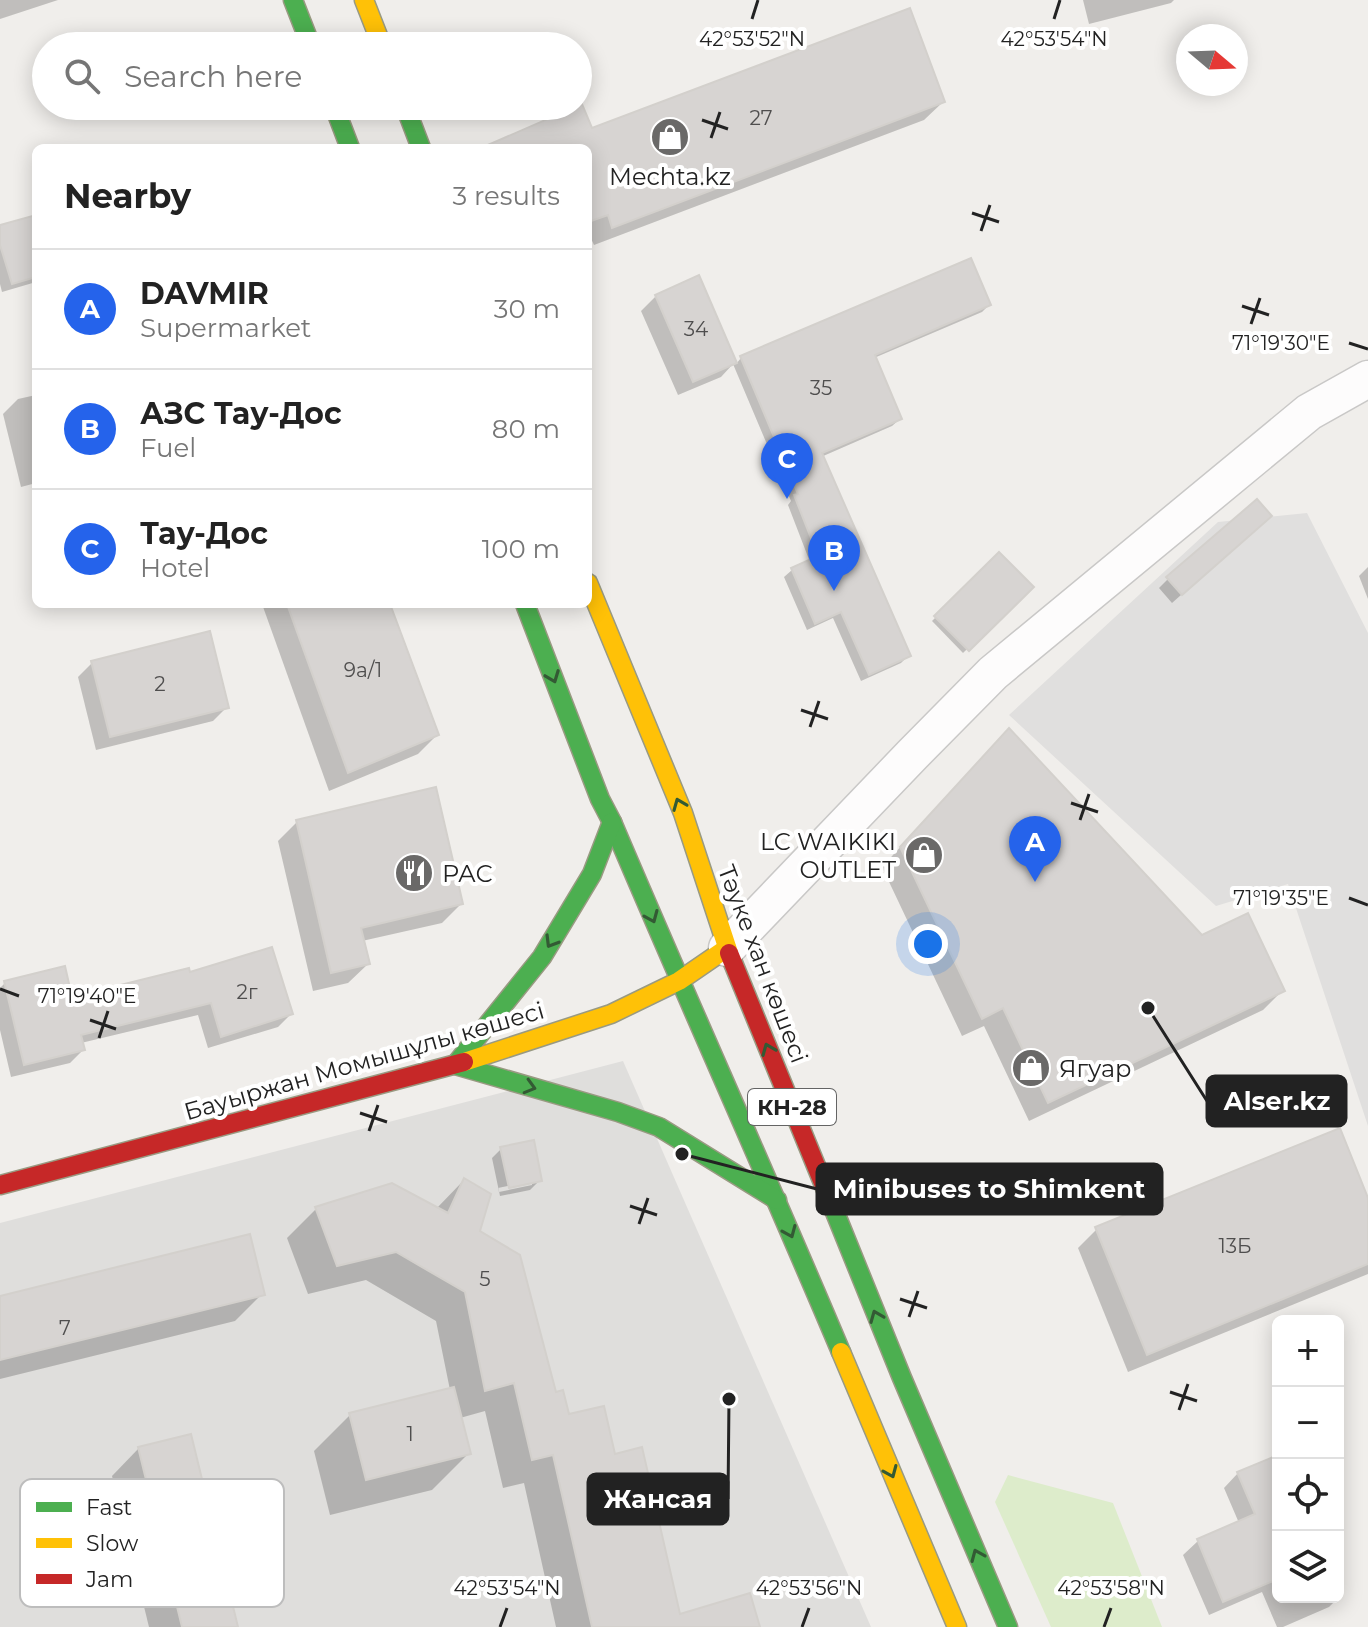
<!DOCTYPE html>
<meta charset="utf-8">
<style>
body{margin:0;font-family:Montserrat,sans-serif;background:#f2f2f2;color:#222}
.controls{position:absolute;right:24px;bottom:24px;display:grid;overflow:hidden;border-radius:12px;box-shadow:0 4px 20px #0003}
.controls button{width:72px;height:72px;display:grid;place-items:center;padding:0;border:0;border-bottom:2px solid #e0e0e0;background:#fff;color:#222;font:40px sans-serif}
.compass{position:absolute;left:1176px;top:24px;width:72px;height:72px;border-radius:50%;background:#fff;box-shadow:0 4px 20px #0003;rotate:109deg}
.you{position:absolute;left:928px;top:944px;width:28px;height:28px;margin:-20px;border:6px solid #fff;border-radius:50%;background:#1a73e8;box-shadow:0 0 0 12px #1a73e833}
.badge{display:grid;place-items:center;width:52px;height:52px;border-radius:50%;background:#2563eb;color:#fff;font-size:26px;font-weight:700}
.pin{position:absolute;translate:-50% -66px;filter:drop-shadow(0 2px 4px #0008)}
.pin::after{content:'';position:absolute;top:42px;width:28px;height:24px;background:inherit;clip-path:polygon(0 0,100% 0,50% 100%)}
.list{margin:0;padding:0;list-style:none}
h2{display:flex;justify-content:space-between;align-items:center;height:104px;margin:0;padding:0 32px;font-size:34px}
h2 small{font-size:26px;font-weight:400;color:#767676}
.list li{display:grid;grid-template-columns:52px 1fr auto;gap:24px;align-items:center;box-sizing:border-box;height:120px;padding:0 32px;border-top:2px solid #e0e0e0}
.list b{display:block;font-size:30px;white-space:nowrap}
.list p{margin:0;font-size:26px;white-space:nowrap;color:#767676}
.list em{font-size:26px;font-style:normal;color:#767676}
.icon{flex:none;width:44px;height:44px;fill:none;stroke:currentColor;stroke-width:2;stroke-linecap:round;stroke-linejoin:round}
.map{position:relative;flex:none;width:1368px;height:1627px;overflow:hidden}
.search{position:absolute;background:#fff;box-shadow:0 4px 20px #0003;left:32px;top:32px;width:560px;height:88px;display:flex;align-items:center;gap:20px;box-sizing:border-box;padding:0 28px;border-radius:44px;color:#767676;font-size:30px}
.panel{position:absolute;background:#fff;box-shadow:0 4px 20px #0003;left:32px;top:144px;width:560px;height:464px;border-radius:12px}
.map>svg:first-child{display:block}
</style>
<div class="map">
<svg width="1368" height="1627" viewBox="0 0 1368 1627">
<rect width="100%" height="100%" fill="#f0eeeb"/>
<path fill="#dfdedc" d="M 623,1061 L 871,1627 L 0,1627 L 0,1223 Z"/>
<path fill="#ddeccb" d="M 1008,1475 L 1113,1503 L 1162,1627 L 1051,1627 L 995,1502 Z"/>
<path fill="#e0dfde" d="M 1307,513 L 1368,633 L 1368,1126 L 1288,884 L 1216,906 L 1009,715 L 1218,522 Z"/>
<g fill="#0003" fill-rule="evenodd">
<path d="M 0,0 L 58,0 L 0,19 Z"/>
<path d="M 1083,0 L 1174,0 L 1171,3 L 1089,24 Z"/>
<path d="M 943,102 L 924,120 L 594,245 L 588,232 L 588,148 L 506,148 Z"/>
<path d="M 36,217 L 36,282 L 2,292 L 0,284 L 0,228 Z"/>
<path d="M 698,278 L 736,364 L 741,358 L 989,305 L 982,312 L 874,358 L 900,419 L 892,426 L 821,457 L 909,655 L 901,663 L 861,681 L 833,618 L 807,630 L 784,577 L 792,570 L 810,562 L 788,505 L 791,501 L 733,364 L 721,377 L 678,395 L 641,311 L 656,296 Z"/>
<path d="M 36,395 L 36,483 L 21,487 L 3,414 L 18,399 Z"/>
<path d="M 1260,525 L 1172,603 L 1159,588 L 1168,579 Z"/>
<path d="M 999,554 L 1031,587 L 963,653 L 932,621 Z"/>
<path d="M 1368,567 L 1368,599 L 1359,576 Z"/>
<path d="M 262,604 L 388,604 L 437,735 L 418,754 L 329,791 Z"/>
<path d="M 92,663 L 227,707 L 213,721 L 96,750 L 78,677 Z"/>
<path d="M 990,749 L 1202,937 L 1282,991 L 1263,1010 L 1029,1121 L 984,1026 L 962,1036 L 882,867 Z"/>
<path d="M 297,822 L 461,904 L 442,923 L 362,941 L 368,964 L 348,983 L 313,991 L 278,841 Z"/>
<path d="M 188,975 L 291,1014 L 278,1027 L 208,1048 L 198,1015 L 81,1043 L 83,1050 L 70,1063 L 11,1077 L 0,1030 L 0,988 L 5,983 L 71,999 Z"/>
<path d="M 501,1149 L 540,1180 L 530,1190 L 500,1196 L 492,1158 ZM 532,1181 L 532,1185 L 499,1192 L 498,1188 Z"/>
<path d="M 464,1180 L 478,1232 L 555,1394 L 567,1416 L 613,1456 L 679,1616 L 758,1627 L 556,1627 L 524,1483 L 503,1488 L 485,1411 L 460,1418 L 469,1453 L 432,1490 L 330,1515 L 314,1451 L 350,1415 L 450,1390 L 436,1321 L 366,1280 L 308,1294 L 287,1238 L 316,1209 L 436,1209 Z"/>
<path d="M 1368,1203 L 1368,1274 L 1128,1372 L 1078,1248 L 1097,1229 Z"/>
<path d="M 262,1294 L 235,1321 L 0,1379 L 0,1298 Z"/>
<path d="M 139,1448 L 236,1627 L 149,1627 L 112,1476 Z"/>
<path d="M 1278,1457 L 1278,1597 L 1338,1597 L 1338,1580 L 1343,1593 L 1329,1607 L 1283,1627 L 1277,1627 L 1262,1592 L 1209,1615 L 1183,1555 L 1198,1541 L 1239,1523 L 1224,1488 L 1238,1473 Z"/>
</g>
<g fill="#d7d4d2" stroke="#d3d0cc" stroke-width="2">
<path d="M 910,8 L 945,102 L 612,228 L 608,215 L 588,222 L 588,148 L 481,148 L 582,104 L 592,128 Z"/>
<path d="M 36,215 L 36,277 L 12,284 L 0,245 L 0,225 Z"/>
<path d="M 971,258 L 991,305 L 875,355 L 902,419 L 822,453 L 911,656 L 869,675 L 841,612 L 815,624 L 791,568 L 818,556 L 794,495 L 798,494 L 740,356 Z"/>
<path d="M 699,275 L 737,363 L 693,382 L 655,295 Z"/>
<path d="M 1257,499 L 1272,516 L 1182,595 L 1166,577 Z"/>
<path d="M 999,552 L 1034,587 L 969,651 L 934,616 Z"/>
<path d="M 287,604 L 390,604 L 439,735 L 348,773 Z"/>
<path d="M 210,631 L 229,708 L 110,737 L 91,661 Z"/>
<path d="M 1009,728 L 1202,935 L 1248,913 L 1285,991 L 1048,1103 L 1003,1008 L 982,1019 L 900,847 Z"/>
<path d="M 436,787 L 463,904 L 361,928 L 370,964 L 331,973 L 296,820 Z"/>
<path d="M 272,947 L 293,1014 L 221,1037 L 211,1003 L 81,1035 L 85,1050 L 24,1065 L 4,981 L 65,966 L 72,997 L 189,968 L 190,972 Z"/>
<path d="M 1340,1128 L 1368,1198 L 1368,1264 L 1147,1355 L 1095,1227 Z"/>
<path d="M 534,1140 L 542,1181 L 509,1188 L 500,1147 Z"/>
<path d="M 464,1178 L 491,1194 L 480,1231 L 520,1255 L 556,1392 L 563,1390 L 569,1414 L 604,1406 L 615,1454 L 642,1447 L 680,1614 L 750,1593 L 760,1627 L 592,1627 L 553,1455 L 532,1460 L 514,1383 L 485,1391 L 465,1292 L 396,1252 L 337,1266 L 315,1207 L 392,1183 L 448,1213 Z"/>
<path d="M 250,1234 L 265,1295 L 0,1360 L 0,1296 Z"/>
<path d="M 454,1387 L 471,1454 L 366,1480 L 349,1413 Z"/>
<path d="M 191,1434 L 238,1627 L 182,1627 L 138,1447 Z"/>
<path d="M 1278,1455 L 1278,1579 L 1223,1602 L 1197,1539 L 1255,1514 L 1237,1472 Z"/>
</g>
<g fill="none" stroke-linecap="round" stroke-linejoin="round">
<defs>
<path id="street" d="M 727,948 L 912,755 L 993,673 L 1309,412 L 1368,379"/>
<g id="fast">
<path d="M 293,0 L 311,46"/>
<path d="M 334,106 L 350,148"/>
<path d="M 405,106 L 421,148"/>
<path d="M 525,604 L 600,799 L 612,822 C 687,999 766,1174 841,1352"/>
<path d="M 612,822 L 592,874 L 542,957 L 455,1065 L 618,1112 L 659,1127 L 777,1200"/>
<path d="M 830,1200 L 902,1378 L 1008,1627"/>
</g>
<g id="slow">
<path d="M 364,0 L 382,46"/>
<path d="M 588,583 L 683,813 L 729,953"/>
<path d="M 464,1062 L 611,1014 L 679,981 L 727,948"/>
<path d="M 841,1352 L 957,1627"/>
</g>
<g id="jam">
<path d="M 729,953 L 830,1200"/>
<path d="M 0,1185 L 464,1062"/>
</g>
</defs>
<use href="#street" stroke="#c9c8c7" stroke-width="39"/>
<use href="#fast" stroke="#999a82" stroke-width="21"/>
<use href="#slow" stroke="#999a82" stroke-width="21"/>
<use href="#jam" stroke="#999a82" stroke-width="21"/>
<use href="#street" stroke="#fdfcfc" stroke-width="36"/>
<use href="#fast" stroke="#4caf50" stroke-width="18"/>
<use href="#slow" stroke="#ffc107" stroke-width="18"/>
<use href="#jam" stroke="#c62828" stroke-width="18"/>
</g>
<defs><path id="oneway-chevron" d="M-2-3.5L2.5 0L-2 3.5" fill="none" stroke-width="1.6" stroke-linecap="round" stroke-linejoin="round" transform="scale(2)"/></defs>
<g stroke="#335a34">
<use href="#oneway-chevron" transform="translate(553 677) rotate(69)"/>
<use href="#oneway-chevron" transform="translate(679 804) rotate(-112)"/>
<use href="#oneway-chevron" transform="translate(652 917) rotate(67)"/>
<use href="#oneway-chevron" transform="translate(551 942) rotate(121)"/>
<use href="#oneway-chevron" transform="translate(768 1049) rotate(-112)"/>
<use href="#oneway-chevron" transform="translate(530 1087) rotate(16)"/>
<use href="#oneway-chevron" transform="translate(790 1232) rotate(67)"/>
<use href="#oneway-chevron" transform="translate(876 1316) rotate(-112)"/>
<use href="#oneway-chevron" transform="translate(891 1472) rotate(67)"/>
<use href="#oneway-chevron" transform="translate(977 1555) rotate(-113)"/>
</g>
<path fill="none" stroke="#222" stroke-width="3" d="M 752,19 L 758,0M 1054,19 L 1060,0M 702,120 L 728,129M 711,138 L 720,112M 972,213 L 999,222M 981,231 L 990,205M 1242,306 L 1269,315M 1251,324 L 1260,298M 1349,343 L 1368,349M 801,710 L 828,719M 810,727 L 819,701M 1071,803 L 1098,812M 1080,820 L 1089,794M 1349,898 L 1368,905M 0,989 L 19,996M 90,1020 L 116,1029M 99,1038 L 108,1011M 360,1113 L 387,1122M 369,1131 L 378,1105M 630,1206 L 657,1215M 639,1224 L 648,1198M 900,1299 L 927,1308M 909,1317 L 918,1291M 1170,1392 L 1197,1401M 1179,1410 L 1188,1384M 500,1627 L 507,1608M 802,1627 L 809,1608M 1104,1627 L 1111,1608"/>
<defs>
<symbol id="shop-disc" viewBox="-11 -11 22 22"><circle r="9.5" fill="#6a6968" stroke="#fff"/><path d="M-5-2.5h2.3a2.7 3.5 0 0 1 5.4 0H5L5.5 6h-11ZM-1.5-2.5h3a1.5 2.3 0 0 0-3 0Z" fill="#fff"/></symbol>
<symbol id="restaurant-disc" viewBox="-11 -11 22 22"><circle r="9.5" fill="#6a6968" stroke="#fff"/><path d="M-5-6h1v4h1v-4h1v4h1v-4h1v5L-1.5 .5V6h-2V.5L-5-1ZM5-6V6H3V1.5H1.5Q1.5-4 5-6Z" fill="#fff"/></symbol>
</defs>
<g fill-rule="evenodd">
<use href="#shop-disc" x="648" y="115" width="44" height="44"/>
<use href="#shop-disc" x="902" y="833" width="44" height="44"/>
<use href="#restaurant-disc" x="392" y="851" width="44" height="44"/>
<use href="#shop-disc" x="1009" y="1046" width="44" height="44"/>
</g>
<g text-anchor="middle" dominant-baseline="central" stroke-width="8" stroke-linejoin="round" paint-order="stroke">
<g font-size="20" fill="#4f4e4e">
<text x="761" y="118">27</text>
<text x="696" y="329">34</text>
<text x="821" y="388">35</text>
<text x="363" y="670">9а/1</text>
<text x="160" y="684">2</text>
<text x="247" y="992">2г</text>
<text x="1235" y="1246">13Б</text>
<text x="485" y="1279">5</text>
<text x="65" y="1328">7</text>
<text x="410" y="1434">1</text>
</g>
<rect fill="#fff" stroke="#646464" stroke-width="2" x="748" y="1089" width="88" height="36" rx="6"/>
<g font-size="22" font-weight="bold" fill="#222">
<text x="792" y="1107">КН-28</text>
</g>
<g font-size="24" fill="#222" stroke="#fff" text-anchor="start">
<text x="670" y="176" text-anchor="middle">Mechta.kz</text>
<text x="896" y="841" text-anchor="end">LC WAIKIKI<tspan x="896" dy="28">OUTLET</tspan></text>
<text x="442" y="873">РАС</text>
<text x="1059" y="1068">Ягуар</text>
</g>
<g font-size="24" fill="#222" stroke="#fff">
<text transform="translate(763 964) rotate(69)">Тәуке хан көшесі</text>
<text transform="translate(364 1061) rotate(-16)">Бауыржан Момышұлы көшесі</text>
</g>
</g>
<rect x="20" y="1479" width="264" height="128" rx="12" fill="#fff" stroke="#bdbdbd" stroke-width="2"/>
<rect x="36" y="1502" width="36" height="10" fill="#4caf50"/>
<rect x="36" y="1538" width="36" height="10" fill="#ffc107"/>
<rect x="36" y="1574" width="36" height="10" fill="#c62828"/>
<g font-size="22" fill="#222">
<text x="86" y="1515">Fast</text>
<text x="86" y="1551">Slow</text>
<text x="86" y="1587">Jam</text>
</g>
<g font-size="20" text-anchor="middle" fill="#222" stroke="#fff" stroke-width="8" stroke-linejoin="round" paint-order="stroke">
<text x="752" y="46">42°53'52"N</text>
<text x="1054" y="46">42°53'54"N</text>
<text x="1281" y="350">71°19'30"E</text>
<text x="1281" y="905">71°19'35"E</text>
<text x="87" y="1003">71°19'40"E</text>
<text x="507" y="1595">42°53'54"N</text>
<text x="809" y="1595">42°53'56"N</text>
<text x="1111" y="1595">42°53'58"N</text>
</g>
<path fill="none" stroke="#222" stroke-width="3" d="M1148 1008L1207 1101M682 1154L817 1189M729 1399L728 1499"/>
<g fill="#222" stroke="#fff" stroke-width="3">
<circle cx="1148" cy="1008" r="8"/>
<circle cx="682" cy="1154" r="8"/>
<circle cx="729" cy="1399" r="8"/>
</g>
<g fill="#222" stroke="#222" stroke-width="3">
<rect x="1207" y="1076" width="139" height="50" rx="8"/>
<rect x="817" y="1164" width="345" height="50" rx="8"/>
<rect x="588" y="1474" width="140" height="50" rx="8"/>
</g>
<g font-size="26" text-anchor="middle" font-weight="bold" fill="#fff">
<text x="1277" y="1110">Alser.kz</text>
<text x="989" y="1198">Minibuses to Shimkent</text>
<text x="658" y="1508">Жансая</text>
</g>
</svg>
<div class="controls">
<button>+</button>
<button>−</button>
<button><svg class="icon" aria-label="locate" viewBox="0 0 24 24"><circle cx="12" cy="12" r="6"/><path d="M12 2v4M12 18v4M2 12h4M18 12h4"/></svg></button>
<button><svg class="icon" aria-label="layers" viewBox="0 0 24 24"><path d="M12 4l9 5-9 5-9-5zM3 14l9 5 9-5"/></svg></button>
</div>
<svg class="compass" viewBox="-18 -18 36 36"><path d="M0-13l5 13h-10z" fill="#e53935"/><path d="M0 13l5-13h-10z" fill="#767676"/></svg>
<div class="you"></div>
<div class="pin badge" style="left:1035px;top:882px">A</div>
<div class="pin badge" style="left:834px;top:591px">B</div>
<div class="pin badge" style="left:787px;top:499px">C</div>
<div class="search"><svg class="icon" aria-label="search" viewBox="0 0 24 24"><circle cx="10" cy="10" r="6"/><path d="M15 15l6 6"/></svg>Search here</div>
<section class="panel">
<h2>Nearby<small>3 results</small></h2>
<ul class="list">
<li><span class="badge">A</span><div><b>DAVMIR</b><p>Supermarket</p></div><em>30 m</em></li>
<li><span class="badge">B</span><div><b>АЗС Тау-Дос</b><p>Fuel</p></div><em>80 m</em></li>
<li><span class="badge">C</span><div><b>Тау-Дос</b><p>Hotel</p></div><em>100 m</em></li>
</ul>
</section>
</div>
